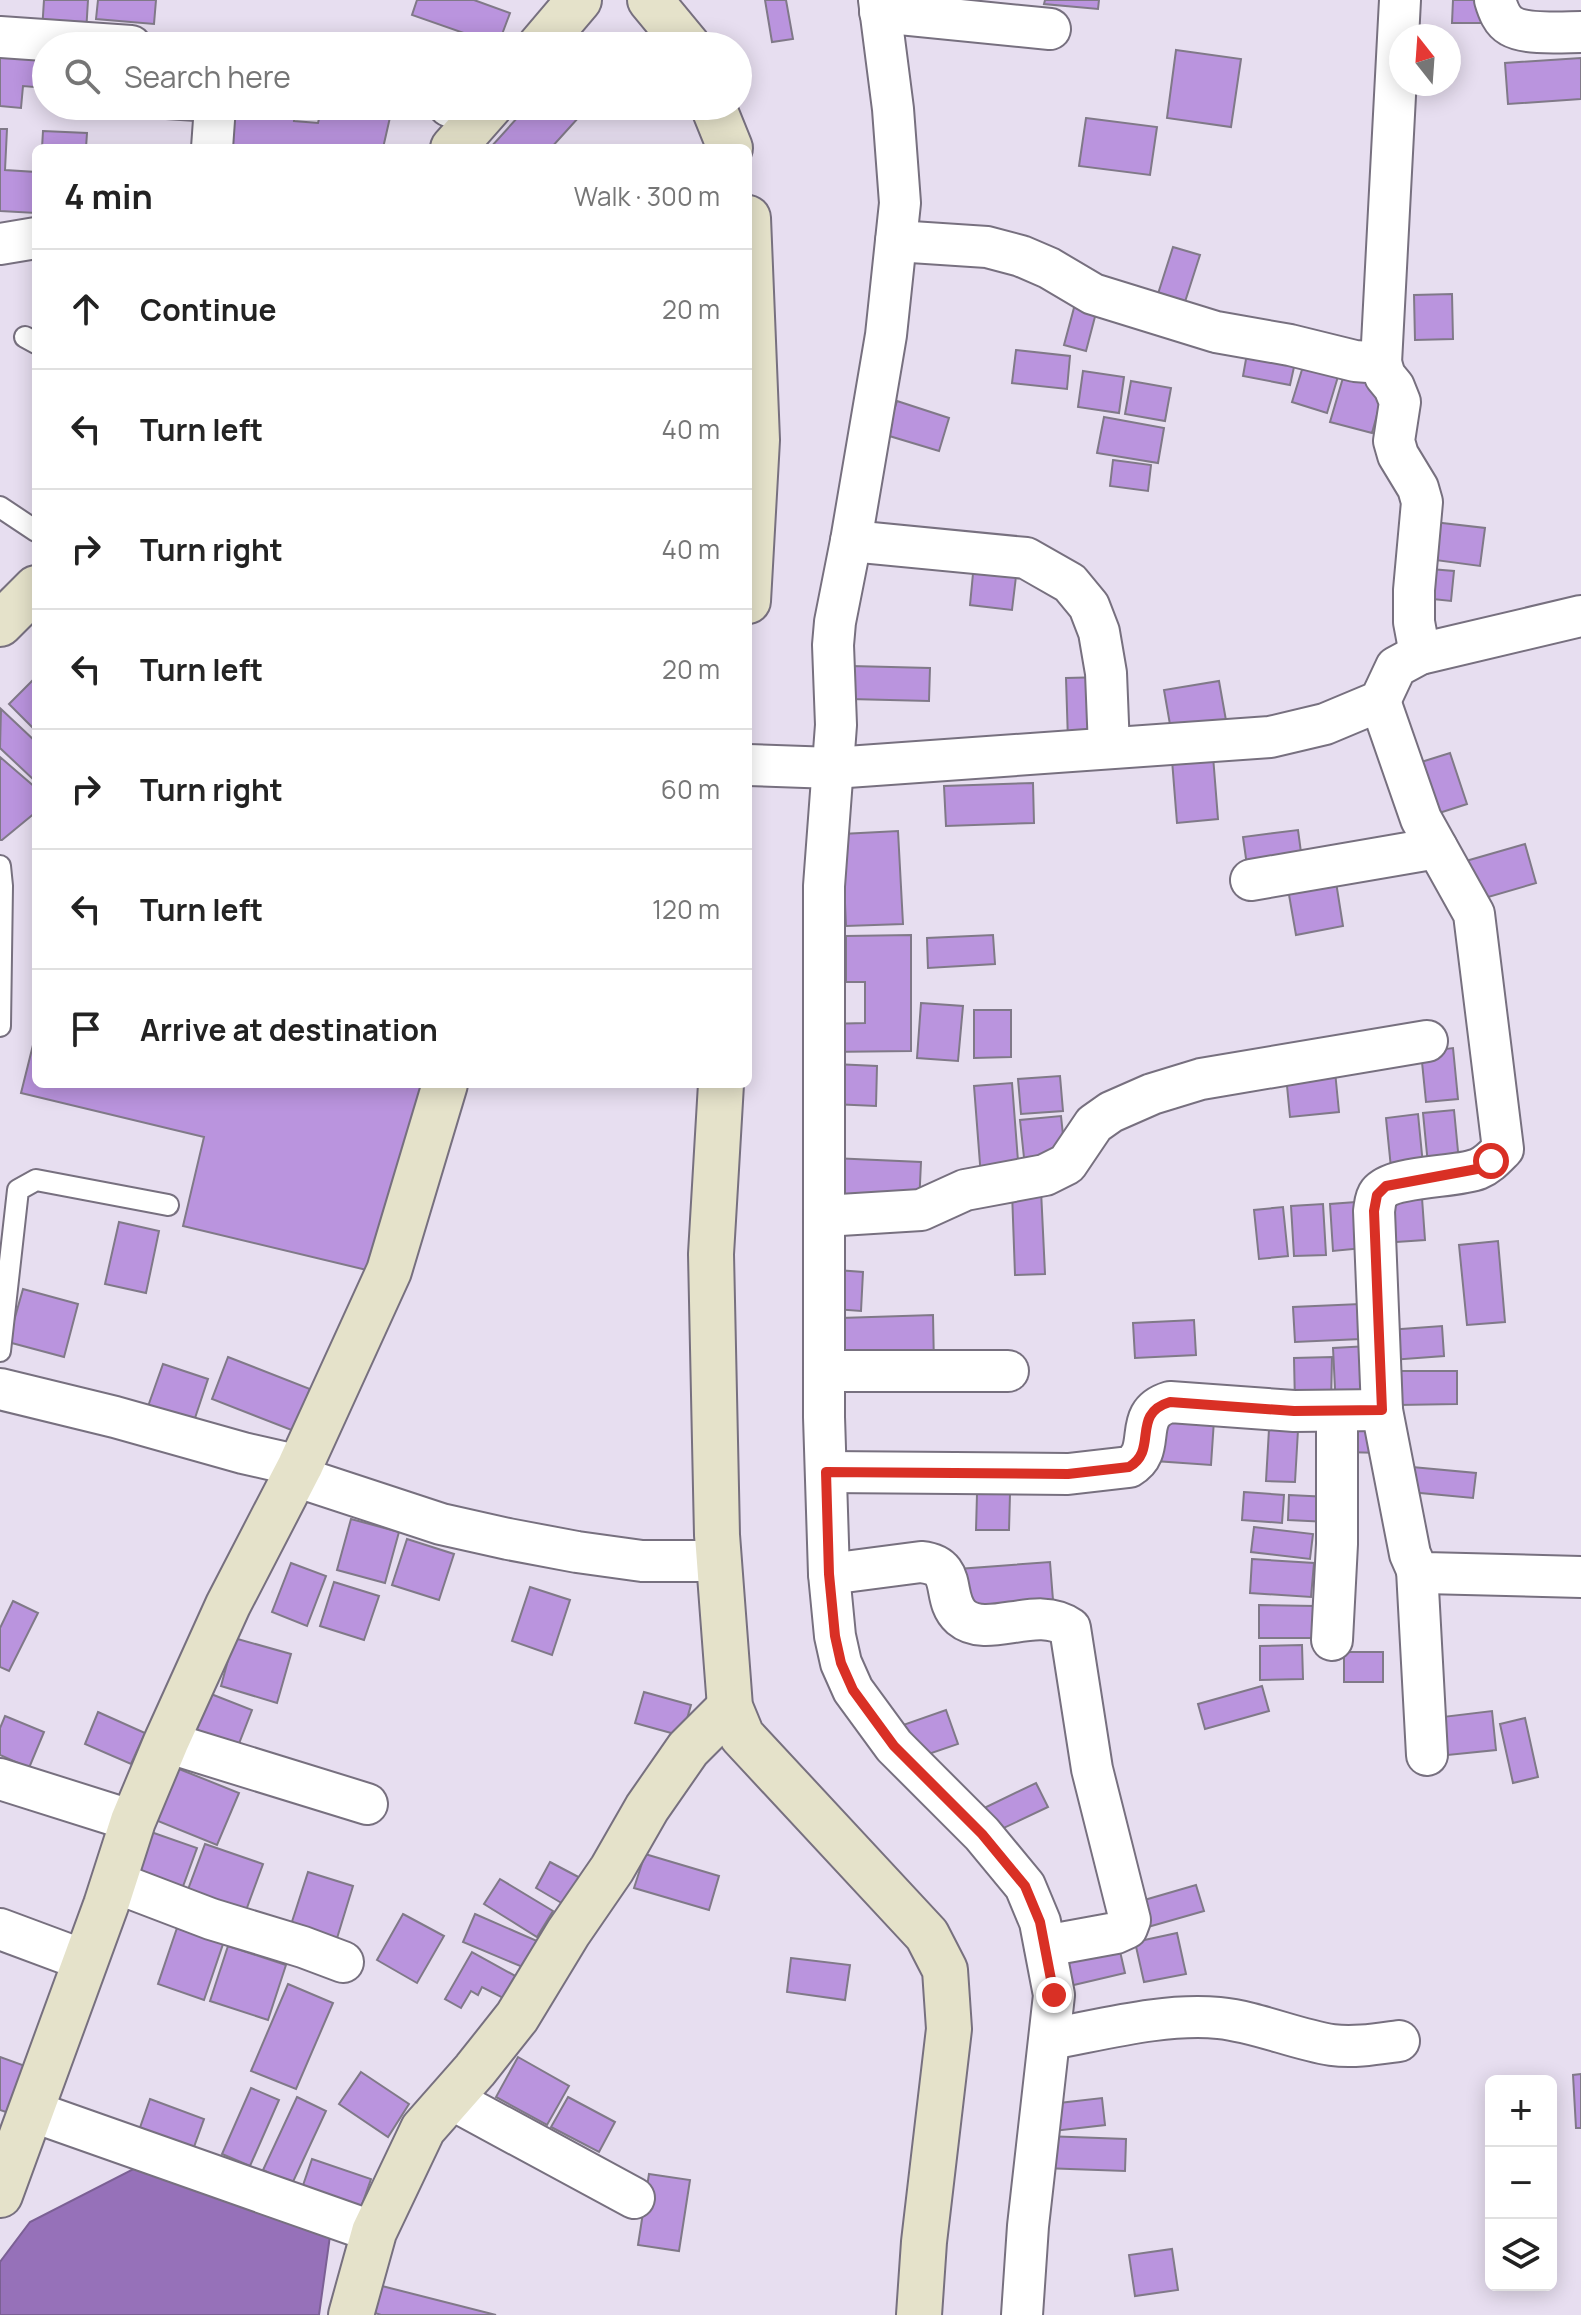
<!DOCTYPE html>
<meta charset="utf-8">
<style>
body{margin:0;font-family:Manrope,sans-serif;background:#f2f2f2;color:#222}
.controls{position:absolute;right:24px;bottom:24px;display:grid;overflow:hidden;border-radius:12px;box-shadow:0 4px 20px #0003}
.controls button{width:72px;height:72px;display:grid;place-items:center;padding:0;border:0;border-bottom:2px solid #e0e0e0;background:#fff;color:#222;font:40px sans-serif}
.compass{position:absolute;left:1389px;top:24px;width:72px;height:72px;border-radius:50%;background:#fff;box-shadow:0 4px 20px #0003;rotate:343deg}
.stop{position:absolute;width:24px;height:24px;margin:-18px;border:6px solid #d93025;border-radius:50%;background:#fff}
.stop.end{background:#d93025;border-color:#fff;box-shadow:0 2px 8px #0008}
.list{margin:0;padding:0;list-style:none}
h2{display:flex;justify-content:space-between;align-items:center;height:104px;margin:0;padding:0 32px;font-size:34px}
h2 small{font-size:26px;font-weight:400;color:#767676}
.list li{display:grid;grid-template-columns:52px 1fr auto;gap:24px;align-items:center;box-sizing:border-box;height:120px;padding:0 32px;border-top:2px solid #e0e0e0}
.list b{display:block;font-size:30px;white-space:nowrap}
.list em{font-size:26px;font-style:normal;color:#767676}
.icon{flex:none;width:44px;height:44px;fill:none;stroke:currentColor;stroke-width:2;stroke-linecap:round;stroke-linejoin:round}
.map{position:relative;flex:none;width:1581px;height:2315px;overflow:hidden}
.search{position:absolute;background:#fff;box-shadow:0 4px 20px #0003;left:32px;top:32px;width:720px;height:88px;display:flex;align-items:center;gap:20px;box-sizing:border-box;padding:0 28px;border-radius:44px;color:#767676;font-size:30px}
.panel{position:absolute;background:#fff;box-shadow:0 4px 20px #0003;left:32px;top:144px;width:720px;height:944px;border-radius:12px}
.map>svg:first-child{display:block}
</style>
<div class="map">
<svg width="1581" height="2315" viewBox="0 0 1581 2315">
<rect width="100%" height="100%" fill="#e7def0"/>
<path fill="#9671b9" stroke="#7b6094" stroke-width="2" d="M 149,2161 L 330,2236 L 319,2315 L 0,2315 L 0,2262 L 30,2222 Z"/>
<g fill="#ba94de" stroke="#807988" stroke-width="2">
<path d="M 44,0 L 88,0 L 86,33 L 42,31 Z"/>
<path d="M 98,0 L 156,0 L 154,24 L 96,19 Z"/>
<path d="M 417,0 L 474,0 L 510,13 L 498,45 L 412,15 Z"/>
<path d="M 765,0 L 786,0 L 793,39 L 772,42 Z"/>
<path d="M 1045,0 L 1099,0 L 1098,9 L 1044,4 Z"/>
<path d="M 1453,0 L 1487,0 L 1486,23 L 1452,23 Z"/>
<path d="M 0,43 L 46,46 L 46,88 L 23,86 L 21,108 L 0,106 Z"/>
<path d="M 1176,50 L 1241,59 L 1231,127 L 1167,118 Z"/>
<path d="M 1581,58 L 1581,99 L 1508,104 L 1505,63 Z"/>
<path d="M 72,106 L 116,106 L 116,115 L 72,112 Z"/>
<path d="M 153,106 L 195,106 L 194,121 L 152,118 Z"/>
<path d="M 225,106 L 296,106 L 294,121 L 318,123 L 322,106 L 364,106 L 391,113 L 383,148 L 223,148 Z"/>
<path d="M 528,106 L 589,106 L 551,148 L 490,148 Z"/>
<path d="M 1086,118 L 1157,127 L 1150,175 L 1079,166 Z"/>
<path d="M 0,129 L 7,129 L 5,170 L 36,172 L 36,213 L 0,211 Z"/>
<path d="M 43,131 L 87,133 L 86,148 L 42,148 Z"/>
<path d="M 1173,247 L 1200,255 L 1183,308 L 1156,300 Z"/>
<path d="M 1452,294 L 1453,339 L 1415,340 L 1414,295 Z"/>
<path d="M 1075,304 L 1097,309 L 1086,351 L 1064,345 Z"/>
<path d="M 1248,348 L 1296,358 L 1290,385 L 1243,376 Z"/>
<path d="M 1016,350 L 1070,356 L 1067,389 L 1012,383 Z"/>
<path d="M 1305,360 L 1340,370 L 1327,413 L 1292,402 Z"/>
<path d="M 1083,371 L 1124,377 L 1119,413 L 1078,407 Z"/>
<path d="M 1345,371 L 1386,382 L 1372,433 L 1330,422 Z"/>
<path d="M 1131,381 L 1171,388 L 1165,421 L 1125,414 Z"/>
<path d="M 897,401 L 949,418 L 939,451 L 886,435 Z"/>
<path d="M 1104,417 L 1164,428 L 1158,463 L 1097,453 Z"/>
<path d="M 1113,460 L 1151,465 L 1148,491 L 1110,486 Z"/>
<path d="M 1425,521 L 1485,528 L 1480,566 L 1420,558 Z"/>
<path d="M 974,563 L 1017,568 L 1012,610 L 970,605 Z"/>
<path d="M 1418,568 L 1454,571 L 1451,601 L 1414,597 Z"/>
<path d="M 851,666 L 930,668 L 929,701 L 850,699 Z"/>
<path d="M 36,677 L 36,731 L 9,704 Z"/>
<path d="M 1105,677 L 1106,740 L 1068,741 L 1066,678 Z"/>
<path d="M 1219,681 L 1227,726 L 1172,736 L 1164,690 Z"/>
<path d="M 1,709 L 36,742 L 36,782 L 0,748 Z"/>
<path d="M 1450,753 L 1467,804 L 1433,815 L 1415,764 Z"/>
<path d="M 1213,756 L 1218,819 L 1177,823 L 1172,760 Z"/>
<path d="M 0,757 L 36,788 L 36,812 L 2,840 L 0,840 Z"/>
<path d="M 1033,783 L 1034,823 L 946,826 L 944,786 Z"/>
<path d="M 1298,830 L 1303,867 L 1248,873 L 1243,837 Z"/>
<path d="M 898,831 L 903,924 L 846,926 L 842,834 Z"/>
<path d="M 1525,844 L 1536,883 L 1471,902 L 1459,863 Z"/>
<path d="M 1336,882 L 1343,926 L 1296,935 L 1288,889 Z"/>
<path d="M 911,935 L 911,1051 L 827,1052 L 827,1024 L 865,1023 L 865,982 L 846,982 L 846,936 Z"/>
<path d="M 993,935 L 995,964 L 928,968 L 927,938 Z"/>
<path d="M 921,1003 L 963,1006 L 958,1061 L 917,1058 Z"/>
<path d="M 974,1010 L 1011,1010 L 1011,1057 L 974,1058 Z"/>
<path d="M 36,1033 L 36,1084 L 422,1084 L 375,1272 L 183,1226 L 204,1137 L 21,1093 Z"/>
<path d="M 1453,1048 L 1458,1099 L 1426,1102 L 1421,1052 Z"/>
<path d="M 1334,1061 L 1339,1112 L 1290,1117 L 1285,1065 Z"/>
<path d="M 834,1064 L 877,1066 L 876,1106 L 832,1104 Z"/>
<path d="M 1060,1076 L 1063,1111 L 1021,1114 L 1018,1079 Z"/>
<path d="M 1012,1083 L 1019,1174 L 981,1177 L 974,1086 Z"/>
<path d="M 1454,1110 L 1460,1172 L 1429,1175 L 1423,1113 Z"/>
<path d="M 1418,1114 L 1424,1175 L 1392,1178 L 1386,1118 Z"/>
<path d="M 1061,1116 L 1066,1163 L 1025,1167 L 1020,1120 Z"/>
<path d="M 832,1158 L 921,1162 L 919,1205 L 830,1201 Z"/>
<path d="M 1041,1190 L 1045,1274 L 1015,1275 L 1012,1192 Z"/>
<path d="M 1422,1198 L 1425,1240 L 1382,1243 L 1380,1200 Z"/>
<path d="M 1369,1201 L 1373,1247 L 1333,1251 L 1330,1204 Z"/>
<path d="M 1323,1204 L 1326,1255 L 1294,1256 L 1291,1206 Z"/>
<path d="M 1283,1207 L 1288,1256 L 1259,1259 L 1254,1210 Z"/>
<path d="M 119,1222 L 159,1231 L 146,1293 L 105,1284 Z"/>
<path d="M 1498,1241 L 1505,1322 L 1467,1325 L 1459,1245 Z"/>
<path d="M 823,1269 L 863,1272 L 861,1311 L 821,1308 Z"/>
<path d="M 23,1289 L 78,1304 L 64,1357 L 8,1342 Z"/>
<path d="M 1360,1304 L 1361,1339 L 1295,1342 L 1293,1307 Z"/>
<path d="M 933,1315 L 934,1366 L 843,1369 L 841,1318 Z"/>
<path d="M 1194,1320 L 1196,1355 L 1135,1358 L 1133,1323 Z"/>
<path d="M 1442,1326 L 1444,1356 L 1391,1360 L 1388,1330 Z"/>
<path d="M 1369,1346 L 1372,1407 L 1336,1409 L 1333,1348 Z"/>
<path d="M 228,1357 L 310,1389 L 294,1431 L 212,1399 Z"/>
<path d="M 1332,1357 L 1331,1404 L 1295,1404 L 1294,1358 Z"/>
<path d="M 163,1364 L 208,1379 L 192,1427 L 146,1412 Z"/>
<path d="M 1398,1371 L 1457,1371 L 1457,1404 L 1398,1405 Z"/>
<path d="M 1158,1416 L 1214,1420 L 1211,1465 L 1155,1461 Z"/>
<path d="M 1345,1426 L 1382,1428 L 1381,1453 L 1345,1452 Z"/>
<path d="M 1269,1429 L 1298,1430 L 1295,1482 L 1266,1481 Z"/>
<path d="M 1412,1467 L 1476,1473 L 1473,1498 L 1410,1492 Z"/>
<path d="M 1244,1492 L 1284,1495 L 1282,1523 L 1242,1520 Z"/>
<path d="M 977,1494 L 1010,1494 L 1009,1530 L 976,1530 Z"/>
<path d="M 1289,1495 L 1329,1497 L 1328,1522 L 1288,1520 Z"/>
<path d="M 351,1519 L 399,1532 L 385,1583 L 337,1570 Z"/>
<path d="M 1254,1527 L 1313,1534 L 1310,1559 L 1251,1552 Z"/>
<path d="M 407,1539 L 454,1554 L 439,1600 L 392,1585 Z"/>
<path d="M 1252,1559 L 1314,1563 L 1311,1597 L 1250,1593 Z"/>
<path d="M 1050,1562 L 1053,1600 L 962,1607 L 958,1569 Z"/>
<path d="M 291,1563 L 326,1576 L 307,1626 L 272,1612 Z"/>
<path d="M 334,1582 L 379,1596 L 364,1640 L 320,1626 Z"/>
<path d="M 530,1587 L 570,1600 L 552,1655 L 512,1641 Z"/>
<path d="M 13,1601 L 38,1613 L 9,1671 L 0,1667 L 0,1628 Z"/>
<path d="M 1259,1605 L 1315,1606 L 1314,1638 L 1259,1638 Z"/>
<path d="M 234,1638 L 291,1654 L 277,1703 L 221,1686 Z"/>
<path d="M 1302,1645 L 1303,1679 L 1260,1680 L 1260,1646 Z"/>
<rect x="1344" y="1652" width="39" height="30"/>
<path d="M 1262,1686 L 1269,1711 L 1205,1729 L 1198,1704 Z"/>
<path d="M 644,1692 L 691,1705 L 682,1736 L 635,1723 Z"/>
<path d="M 211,1694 L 252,1710 L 233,1759 L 191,1743 Z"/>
<path d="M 946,1710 L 958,1744 L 914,1759 L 903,1725 Z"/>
<path d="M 1492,1711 L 1496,1750 L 1438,1756 L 1434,1718 Z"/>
<path d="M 98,1712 L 145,1733 L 131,1764 L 85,1744 Z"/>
<path d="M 5,1716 L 44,1732 L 29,1768 L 0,1755 L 0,1728 Z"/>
<path d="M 1525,1718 L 1538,1777 L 1513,1783 L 1500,1724 Z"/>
<path d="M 169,1765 L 239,1793 L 217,1845 L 148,1817 Z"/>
<path d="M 1036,1783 L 1048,1807 L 989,1835 L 978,1811 Z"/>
<path d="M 151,1832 L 197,1848 L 178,1900 L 133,1884 Z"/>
<path d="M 205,1844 L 263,1864 L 241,1924 L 183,1903 Z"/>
<path d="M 645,1854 L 719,1876 L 709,1910 L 634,1888 Z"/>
<path d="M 550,1862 L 586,1881 L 570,1908 L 536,1888 Z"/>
<path d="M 308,1872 L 353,1886 L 334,1948 L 288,1934 Z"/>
<path d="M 500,1879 L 553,1911 L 537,1937 L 484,1904 Z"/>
<path d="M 1196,1885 L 1204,1911 L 1141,1929 L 1134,1903 Z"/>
<path d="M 403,1914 L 444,1936 L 417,1983 L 377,1960 Z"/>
<path d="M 475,1914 L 537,1941 L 525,1968 L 463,1942 Z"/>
<path d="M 177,1928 L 223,1944 L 204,2000 L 158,1984 Z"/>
<path d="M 1177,1933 L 1186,1974 L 1144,1982 L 1135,1942 Z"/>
<path d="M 228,1946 L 286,1965 L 268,2020 L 210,2001 Z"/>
<path d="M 1119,1947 L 1125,1973 L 1061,1988 L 1055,1962 Z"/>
<path d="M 472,1952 L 519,1978 L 507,2000 L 482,1987 L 478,1995 L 471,1991 L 461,2008 L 445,1999 Z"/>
<path d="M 791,1958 L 850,1965 L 845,2000 L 787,1992 Z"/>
<path d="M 288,1984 L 333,2003 L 296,2089 L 251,2071 Z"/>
<path d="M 0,2057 L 28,2067 L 12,2114 L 0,2110 Z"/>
<path d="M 518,2057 L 569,2086 L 547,2125 L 496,2097 Z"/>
<path d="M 361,2072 L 409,2104 L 388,2137 L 339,2104 Z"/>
<path d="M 1581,2074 L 1581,2128 L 1576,2128 L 1573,2075 Z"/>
<path d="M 251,2088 L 279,2100 L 250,2166 L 222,2154 Z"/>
<path d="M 297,2097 L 326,2111 L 292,2184 L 263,2170 Z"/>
<path d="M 568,2097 L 615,2122 L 599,2152 L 551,2127 Z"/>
<path d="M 1102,2098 L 1105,2125 L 1045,2132 L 1042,2105 Z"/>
<path d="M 150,2099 L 204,2119 L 190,2158 L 136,2139 Z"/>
<path d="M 1044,2136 L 1126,2139 L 1125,2171 L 1043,2168 Z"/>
<path d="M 312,2159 L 371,2179 L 358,2216 L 299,2197 Z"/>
<path d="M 649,2174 L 690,2180 L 679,2251 L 638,2245 Z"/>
<path d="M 1172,2249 L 1178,2290 L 1135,2296 L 1129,2255 Z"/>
<path d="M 382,2286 L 496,2315 L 381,2315 L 375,2313 Z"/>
</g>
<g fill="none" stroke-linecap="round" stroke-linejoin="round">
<defs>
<g id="lane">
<path d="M 25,337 L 36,343"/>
<path d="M 0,507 L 36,531"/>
<path d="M 0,866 L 2,886 L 0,1026"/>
<path d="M 0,1351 L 18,1190 L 36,1180 L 168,1205"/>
</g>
<g id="street">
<path d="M 879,0 L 893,109 L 900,203 L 886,335 L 851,541 L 835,622 L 833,645 L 836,725 L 824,886 L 824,1417 L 829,1574 L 835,1636 L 841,1663 L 853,1690 L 894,1746 L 982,1834 L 1025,1886 L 1040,1922 L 1054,1995 L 1028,2226 L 1022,2315"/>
<path d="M 1495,0 C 1498,10 1502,21 1511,26 C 1526,35 1564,32 1581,32"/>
<path d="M 880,12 L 1050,29"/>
<path d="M 0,37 L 131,46"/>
<path d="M 449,106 L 482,116"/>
<path d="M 212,148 L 215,106"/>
<path d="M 896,241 L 987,247 L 1021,256 L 1049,268 L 1093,294 L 1216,332 L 1290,345 L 1355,361 L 1381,363 L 1385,376 L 1394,387 L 1400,402 L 1394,441 L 1398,455 L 1418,488 L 1422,502 L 1414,590 L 1414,622 L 1420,654"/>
<path d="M 0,244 L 36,238"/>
<path d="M 1381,363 L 1400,0"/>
<path d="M 851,541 L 1026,558 L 1070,583 L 1089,606 L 1099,632 L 1106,673 L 1109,748"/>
<path d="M 1380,701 L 1421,819 L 1474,914 L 1503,1149 C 1495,1157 1488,1165 1478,1169 C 1455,1178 1393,1175 1379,1193 C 1375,1198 1375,1205 1374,1211 L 1382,1410 L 1410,1554 L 1417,1570 L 1425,1573 L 1581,1577"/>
<path d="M 748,765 L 833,768 L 1270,737 L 1325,724 L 1380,701 L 1396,667 L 1420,654 L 1581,616"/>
<path d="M 1251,880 L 1437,848"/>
<path d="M 824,1216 L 921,1210 L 965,1190 L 1045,1175 L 1067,1164 L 1094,1124 L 1111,1112 L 1152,1094 L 1201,1079 L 1427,1041"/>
<path d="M 824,1371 L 1008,1371"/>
<path d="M 0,1389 L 115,1417 L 243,1453 L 300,1466"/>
<path d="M 826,1472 L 1068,1474 L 1129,1467 C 1159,1450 1130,1414 1170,1402 L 1294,1411 L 1382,1410"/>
<path d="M 295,1476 L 441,1524 L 508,1539 L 577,1552 L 642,1561 L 719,1561"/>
<path d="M 1417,1570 L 1427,1755"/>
<path d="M 829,1574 L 921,1562 C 960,1566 940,1598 961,1617 C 988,1640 1036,1604 1070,1628 L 1092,1769 L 1130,1920 L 1127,1928 L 1116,1933 L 1045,1946"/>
<path d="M 1332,1640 L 1337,1544 L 1337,1412"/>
<path d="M 166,1742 L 367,1804"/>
<path d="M 0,1779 L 133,1821"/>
<path d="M 114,1882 L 211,1919 L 303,1947 L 343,1962"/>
<path d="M 0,1929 L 86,1961"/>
<path d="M 1050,2039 C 1105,2029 1164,2013 1219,2018 C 1258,2022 1294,2039 1332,2045 C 1354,2048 1377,2044 1399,2041"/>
<path d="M 451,2099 L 634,2198"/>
<path d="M 31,2111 L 374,2232"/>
</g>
<g id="secondary">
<path d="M 650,0 L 688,46"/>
<path d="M 540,46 L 579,0"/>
<path d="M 713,106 L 730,148"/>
<path d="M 453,148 L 490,106"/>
<path d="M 748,218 L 757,440 L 748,601"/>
<path d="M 0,624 L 36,588"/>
<path d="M 721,1084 L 711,1254 L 717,1535 L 730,1707 L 742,1736 L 927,1935 L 945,1970 L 949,2029 L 924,2242 L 919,2315"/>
<path d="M 0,2195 L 106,1905 L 133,1821 L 166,1742 L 228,1605 L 300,1466 L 389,1271 L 445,1084"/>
<path d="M 351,2315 L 374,2232 L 423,2129 L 475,2070 L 517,2017 L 568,1933 L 612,1869 L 647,1808 L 688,1749 L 730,1707"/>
</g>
</defs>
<use href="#lane" stroke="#77707f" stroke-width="24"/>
<use href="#street" stroke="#77707f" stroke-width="44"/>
<use href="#secondary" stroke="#77707f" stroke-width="48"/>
<use href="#lane" stroke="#fff" stroke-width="20"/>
<use href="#street" stroke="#fff" stroke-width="40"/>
<use href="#secondary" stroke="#e5e2ca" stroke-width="44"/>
</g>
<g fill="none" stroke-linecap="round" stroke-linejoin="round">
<path stroke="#d93025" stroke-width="10" d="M 1054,1995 L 1040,1922 L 1025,1886 L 982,1834 L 894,1746 L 853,1690 L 841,1663 L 835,1636 L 829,1574 L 826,1472 L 1068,1474 L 1129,1467 C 1159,1450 1130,1414 1170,1402 L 1294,1411 L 1382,1410 L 1374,1211 L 1377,1195 L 1386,1186 L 1477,1169 L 1491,1161"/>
</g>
</svg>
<div class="controls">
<button>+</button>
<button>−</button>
<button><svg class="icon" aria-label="layers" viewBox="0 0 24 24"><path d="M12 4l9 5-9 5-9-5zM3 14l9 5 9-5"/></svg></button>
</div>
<svg class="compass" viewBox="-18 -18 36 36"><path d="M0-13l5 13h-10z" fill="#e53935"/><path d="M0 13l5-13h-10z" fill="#767676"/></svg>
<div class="stop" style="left:1491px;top:1161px"></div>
<div class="stop end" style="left:1054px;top:1995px"></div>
<div class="search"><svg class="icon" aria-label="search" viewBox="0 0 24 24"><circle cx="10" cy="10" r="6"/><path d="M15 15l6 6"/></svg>Search here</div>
<section class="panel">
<h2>4 min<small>Walk · 300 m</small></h2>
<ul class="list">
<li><svg class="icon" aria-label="ahead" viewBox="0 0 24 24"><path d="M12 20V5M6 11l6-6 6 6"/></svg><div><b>Continue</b></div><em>20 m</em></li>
<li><svg class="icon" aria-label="left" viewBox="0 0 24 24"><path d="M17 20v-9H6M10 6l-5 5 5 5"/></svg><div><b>Turn left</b></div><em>40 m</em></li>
<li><svg class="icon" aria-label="right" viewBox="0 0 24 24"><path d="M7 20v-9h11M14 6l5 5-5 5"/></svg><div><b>Turn right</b></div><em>40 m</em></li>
<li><svg class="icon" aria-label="left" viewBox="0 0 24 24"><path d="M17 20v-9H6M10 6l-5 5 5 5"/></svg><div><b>Turn left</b></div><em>20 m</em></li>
<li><svg class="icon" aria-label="right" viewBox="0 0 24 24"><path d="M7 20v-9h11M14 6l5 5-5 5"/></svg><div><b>Turn right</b></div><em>60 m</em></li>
<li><svg class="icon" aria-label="left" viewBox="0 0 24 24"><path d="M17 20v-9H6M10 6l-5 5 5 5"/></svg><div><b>Turn left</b></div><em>120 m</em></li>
<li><svg class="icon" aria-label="arrive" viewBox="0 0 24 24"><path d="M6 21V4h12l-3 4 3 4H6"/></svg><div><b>Arrive at destination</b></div></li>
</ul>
</section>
</div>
